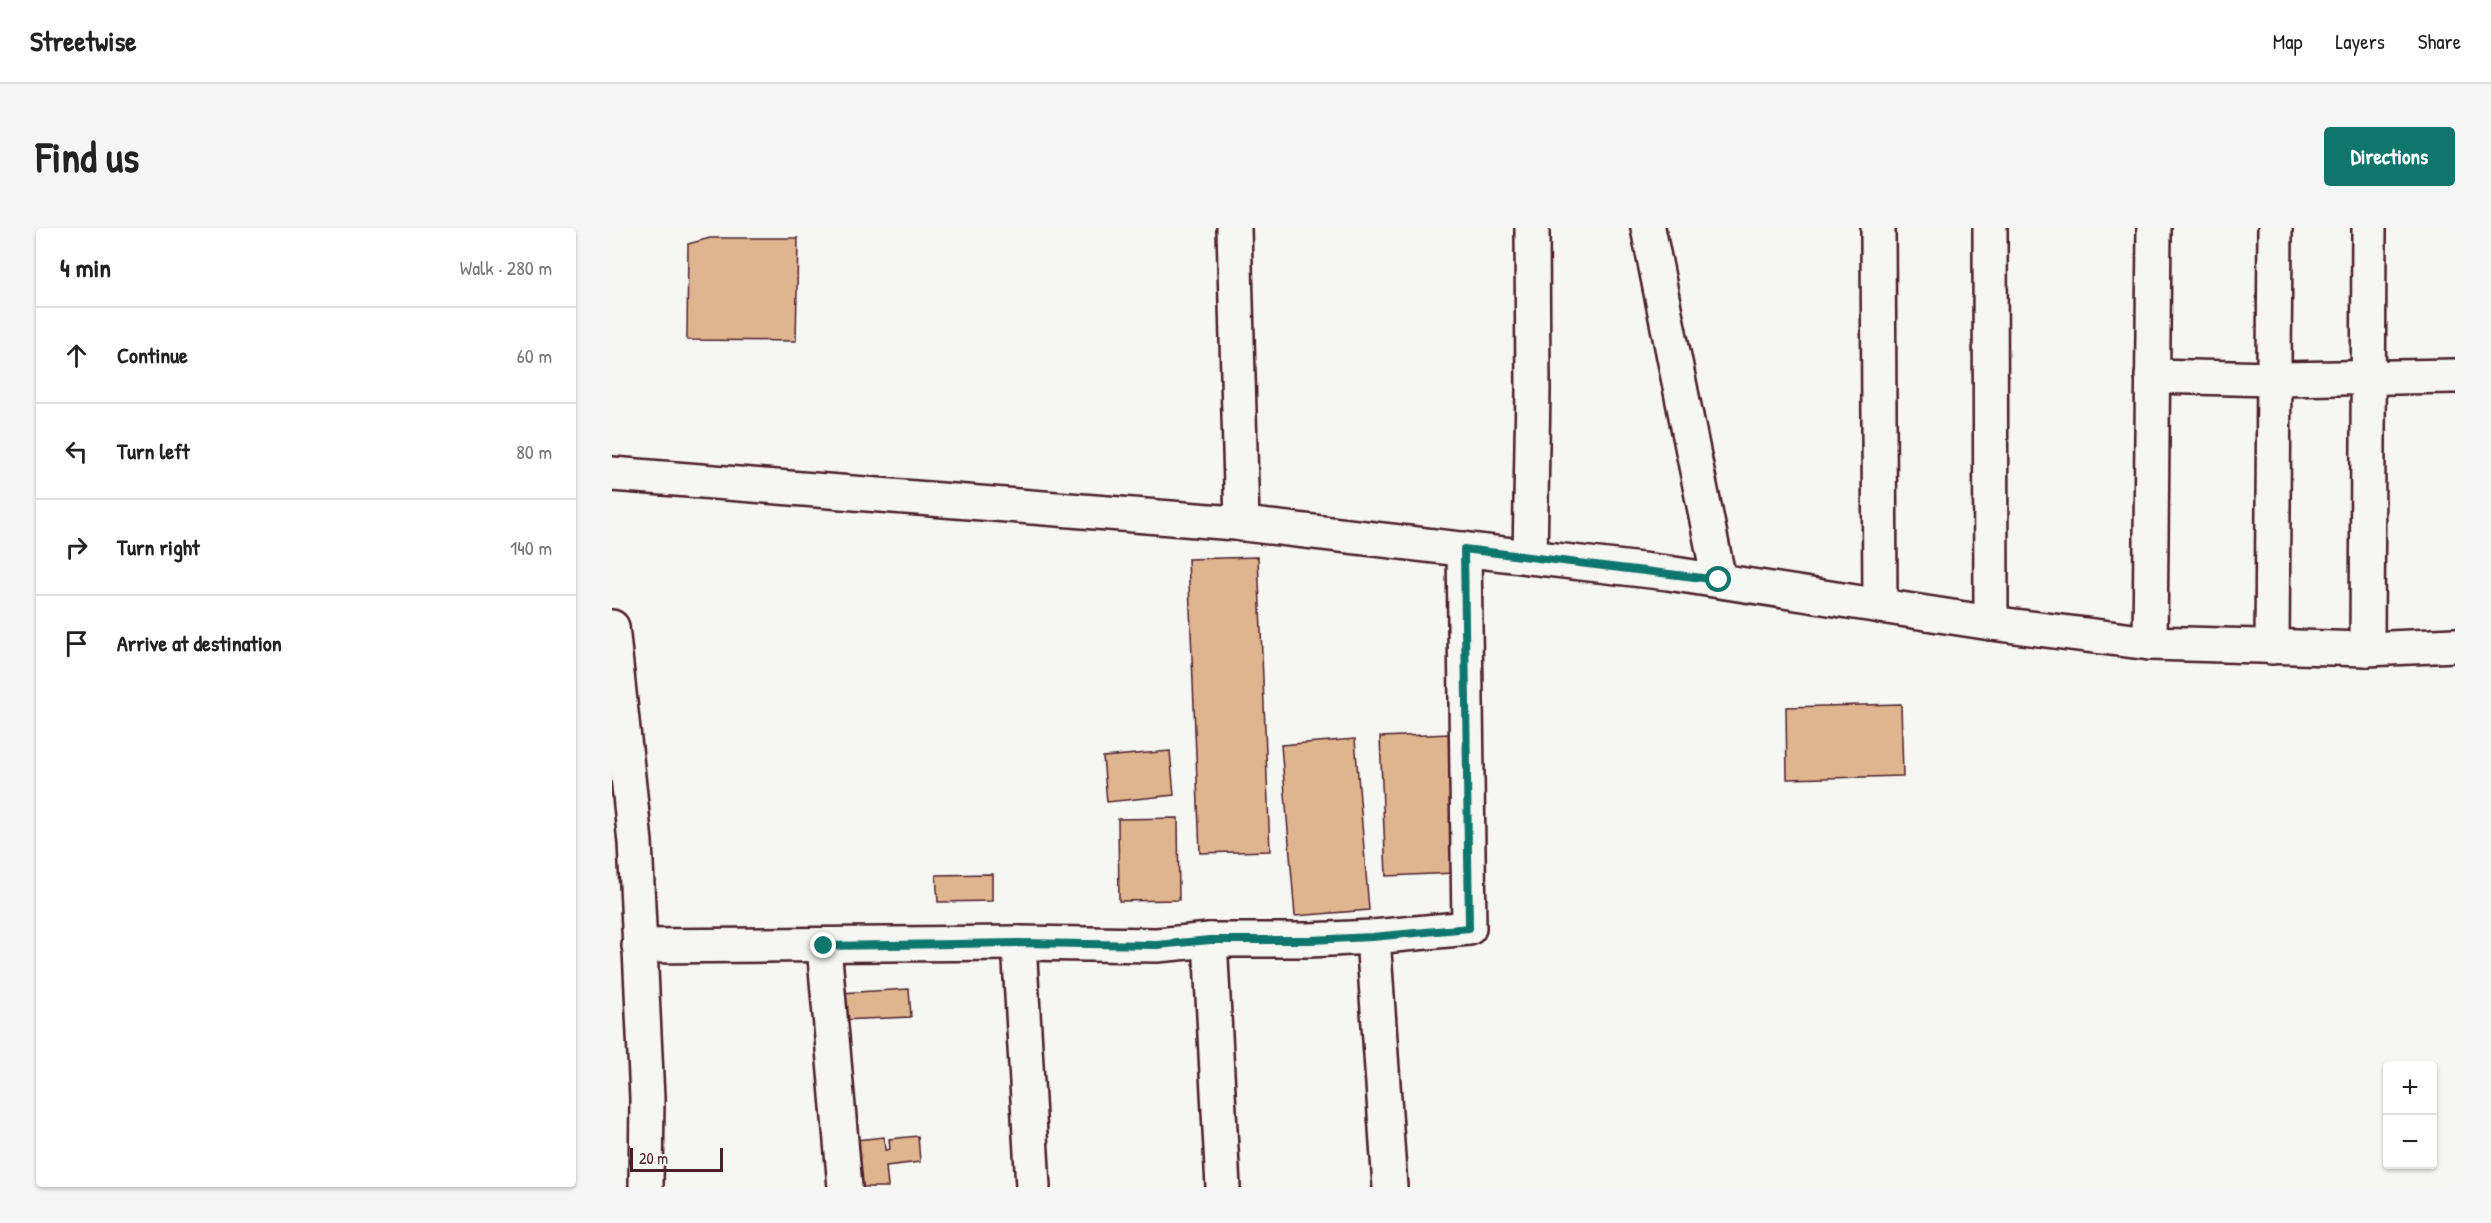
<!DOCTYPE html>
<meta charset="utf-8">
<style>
body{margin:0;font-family:"Patrick Hand",sans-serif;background:#f6f6f6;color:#222}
.controls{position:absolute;right:18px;bottom:18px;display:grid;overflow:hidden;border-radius:6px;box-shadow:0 2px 4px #0004}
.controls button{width:54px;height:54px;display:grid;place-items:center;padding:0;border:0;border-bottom:2px solid #e0e0e0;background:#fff;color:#222;font:30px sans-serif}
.scale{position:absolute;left:18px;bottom:15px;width:93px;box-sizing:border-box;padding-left:6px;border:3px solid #4a1f2b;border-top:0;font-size:16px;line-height:21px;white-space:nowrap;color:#4a1f2b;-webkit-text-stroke:4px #f6f6f2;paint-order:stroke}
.stop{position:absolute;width:18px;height:18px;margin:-14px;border:4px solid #0f766e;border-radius:50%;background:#fff}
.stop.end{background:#0f766e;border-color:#fff;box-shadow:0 2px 6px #0008}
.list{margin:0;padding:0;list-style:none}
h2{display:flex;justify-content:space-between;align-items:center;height:78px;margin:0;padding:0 24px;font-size:26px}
h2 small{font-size:20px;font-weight:400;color:#767676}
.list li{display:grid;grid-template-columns:39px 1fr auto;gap:18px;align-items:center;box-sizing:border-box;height:96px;padding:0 24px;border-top:2px solid #e0e0e0}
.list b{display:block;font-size:22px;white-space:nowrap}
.list em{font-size:20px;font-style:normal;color:#767676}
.icon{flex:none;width:33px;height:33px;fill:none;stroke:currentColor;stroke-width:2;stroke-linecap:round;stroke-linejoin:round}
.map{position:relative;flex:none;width:1843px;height:959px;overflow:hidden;border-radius:6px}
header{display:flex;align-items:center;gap:36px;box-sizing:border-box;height:84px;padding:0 30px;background:#fff;border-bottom:2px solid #e0e0e0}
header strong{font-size:28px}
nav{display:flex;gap:33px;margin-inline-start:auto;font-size:21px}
.intro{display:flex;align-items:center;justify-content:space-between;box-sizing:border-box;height:144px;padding:0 36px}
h1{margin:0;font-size:42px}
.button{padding:15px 27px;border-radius:6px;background:#0f766e;color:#fff;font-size:21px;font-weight:700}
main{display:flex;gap:36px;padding:0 36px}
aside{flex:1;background:#fff;border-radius:6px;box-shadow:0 2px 4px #0004}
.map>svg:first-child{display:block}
</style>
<header>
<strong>Streetwise</strong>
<nav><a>Map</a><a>Layers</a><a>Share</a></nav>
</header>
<div class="intro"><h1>Find us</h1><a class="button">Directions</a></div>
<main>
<aside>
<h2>4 min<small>Walk · 280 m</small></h2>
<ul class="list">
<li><svg class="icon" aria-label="ahead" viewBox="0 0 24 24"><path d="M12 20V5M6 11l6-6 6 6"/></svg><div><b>Continue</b></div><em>60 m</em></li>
<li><svg class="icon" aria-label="left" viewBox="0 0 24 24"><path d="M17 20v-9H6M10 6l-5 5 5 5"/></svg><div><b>Turn left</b></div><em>80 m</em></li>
<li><svg class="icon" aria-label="right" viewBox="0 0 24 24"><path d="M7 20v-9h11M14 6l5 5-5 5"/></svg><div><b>Turn right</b></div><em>140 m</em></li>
<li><svg class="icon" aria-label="arrive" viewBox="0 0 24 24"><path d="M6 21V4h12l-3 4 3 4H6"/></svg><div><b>Arrive at destination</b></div></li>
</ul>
</aside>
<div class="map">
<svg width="1843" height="959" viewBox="0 0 1843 959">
<rect width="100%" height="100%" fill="#f6f6f2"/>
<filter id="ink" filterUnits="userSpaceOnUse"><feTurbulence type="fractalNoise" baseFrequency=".0167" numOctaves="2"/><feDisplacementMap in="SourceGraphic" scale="12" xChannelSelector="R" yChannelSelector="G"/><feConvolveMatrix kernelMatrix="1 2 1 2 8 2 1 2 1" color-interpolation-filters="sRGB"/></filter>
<g filter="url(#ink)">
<g fill="#dfb58f" stroke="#4a1f2b" stroke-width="1.5">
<path d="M 98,10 L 186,10 L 184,113 L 75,112 L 76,16 Z"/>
<path d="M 646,329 L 658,623 L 588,625 L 576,331 Z"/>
<path d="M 1289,476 L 1291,548 L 1175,551 L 1174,479 Z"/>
<path d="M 838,506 L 844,645 L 774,648 L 768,509 Z"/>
<path d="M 743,511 L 757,682 L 683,688 L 669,517 Z"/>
<path d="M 558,523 L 562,567 L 495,574 L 491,529 Z"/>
<path d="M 566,590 L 567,672 L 507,673 L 506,591 Z"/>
<path d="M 380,646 L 380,673 L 326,674 L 324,647 Z"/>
<path d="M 297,761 L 299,789 L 228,792 L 227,765 Z"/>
<path d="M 306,908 L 308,934 L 274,938 L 276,959 L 240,959 L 235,913 L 272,909 L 273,922 L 278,921 L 277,911 Z"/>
</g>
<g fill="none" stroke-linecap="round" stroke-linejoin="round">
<defs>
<g id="minor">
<path d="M 622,0 L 630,296"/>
<path d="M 1036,0 L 1107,352"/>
<path d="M 1266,0 L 1268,378"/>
<path d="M 1378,0 L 1379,395"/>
<path d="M 1540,148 L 1661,151 L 1843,148"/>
<path d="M 0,246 L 623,295 L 1056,345 L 1379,395 L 1538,415 L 1755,421 L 1843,417"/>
<path d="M 918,329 L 921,162 L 920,0"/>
<path d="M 0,399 L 23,614 L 35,870 L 34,959"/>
<path d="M 1538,415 L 1542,0"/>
<path d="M 1660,419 L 1663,0"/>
<path d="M 1755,421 L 1757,0"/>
<path d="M 598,712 L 611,959"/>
<path d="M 407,715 L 421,959"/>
<path d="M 27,718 L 407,715 L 545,717 L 598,712 L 697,712 L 761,709"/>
<path d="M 212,718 L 233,959"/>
<path d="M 778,959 L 761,709 L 857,700 L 852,321"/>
</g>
</defs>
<use href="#minor" stroke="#4a1f2b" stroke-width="38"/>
<use href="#minor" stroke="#f6f6f2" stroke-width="33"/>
</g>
</g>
<g fill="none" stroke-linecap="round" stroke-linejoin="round" filter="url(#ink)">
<path stroke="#0f766e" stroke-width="8" d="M 212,718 L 407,715 L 545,717 L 598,712 L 698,712 L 760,709 L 857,700 L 852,321 L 1107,352"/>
</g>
</svg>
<div class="controls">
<button>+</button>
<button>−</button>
</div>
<div class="scale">20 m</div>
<div class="stop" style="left:1107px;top:352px"></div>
<div class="stop end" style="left:212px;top:718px"></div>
</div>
</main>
